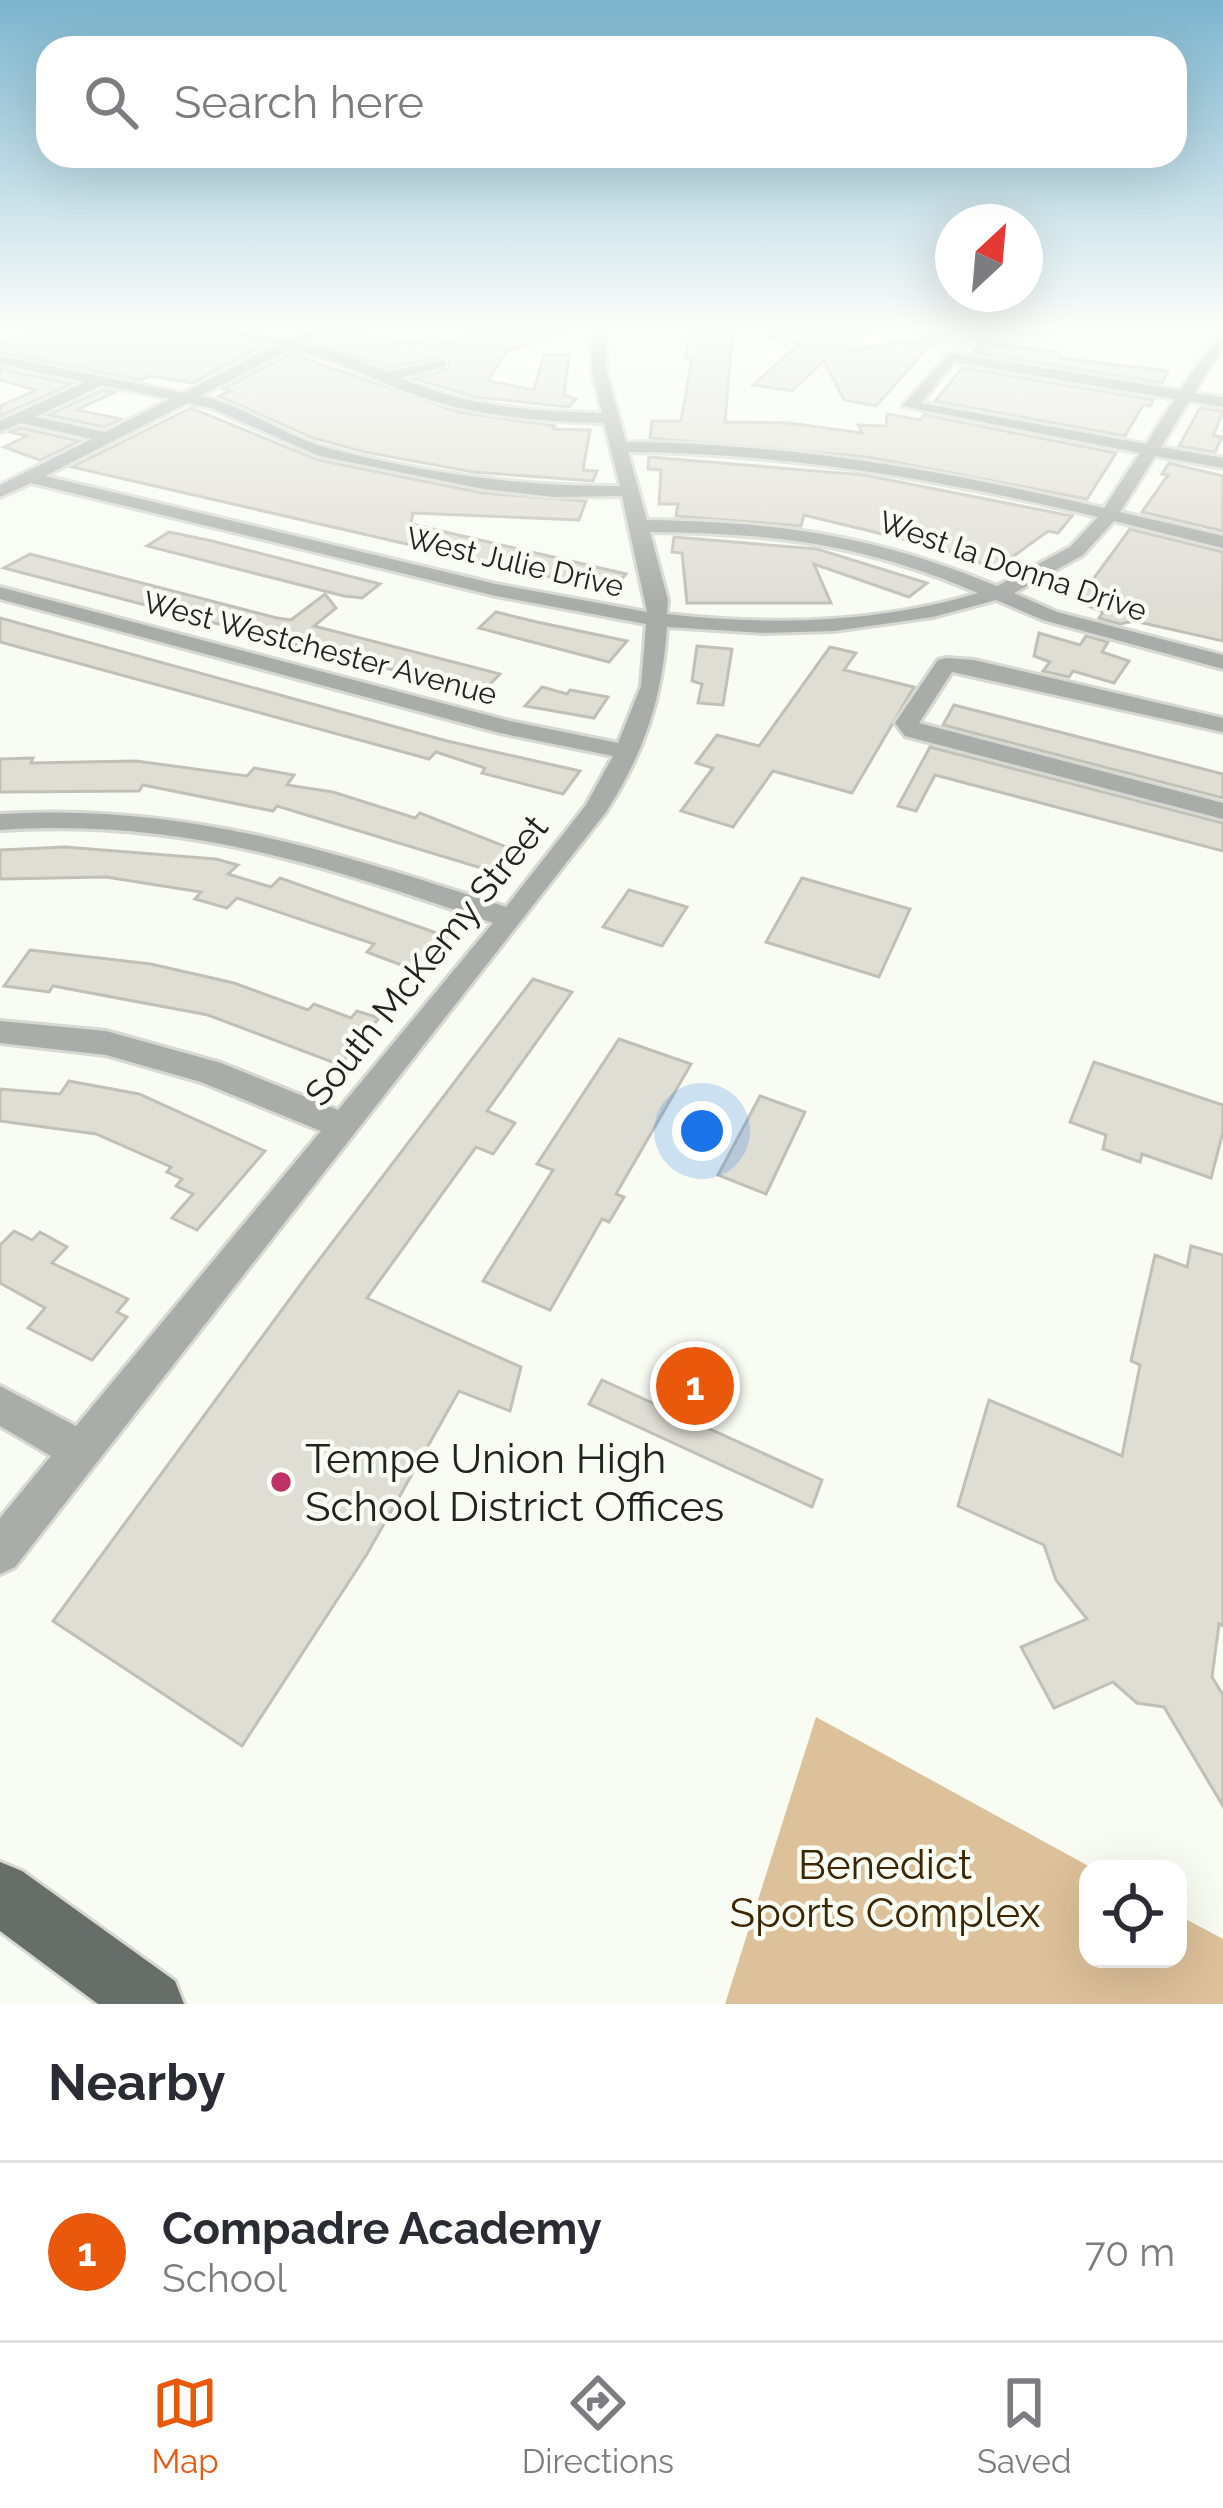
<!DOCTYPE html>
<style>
body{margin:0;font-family:Raleway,sans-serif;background:#f7f7f7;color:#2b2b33}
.controls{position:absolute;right:36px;bottom:36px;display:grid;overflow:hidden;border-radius:24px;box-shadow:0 12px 48px #0002}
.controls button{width:108px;height:108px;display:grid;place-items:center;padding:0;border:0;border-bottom:3px solid #e1e1e2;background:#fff;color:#2b2b33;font:60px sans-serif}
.compass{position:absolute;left:935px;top:204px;width:108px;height:108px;border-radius:50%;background:#fff;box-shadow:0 12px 48px #0002;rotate:26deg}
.you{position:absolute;left:702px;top:1131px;width:42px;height:42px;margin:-30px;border:9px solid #fff;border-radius:50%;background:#1a73e8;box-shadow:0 0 0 18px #1a73e833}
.badge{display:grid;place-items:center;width:78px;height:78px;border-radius:50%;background:#ea580c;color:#fff;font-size:39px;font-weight:700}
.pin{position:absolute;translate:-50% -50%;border:6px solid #fff;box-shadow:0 3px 12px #0006}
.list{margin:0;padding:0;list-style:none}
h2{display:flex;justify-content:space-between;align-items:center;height:156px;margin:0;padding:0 48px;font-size:51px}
h2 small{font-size:39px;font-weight:400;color:#7c7c81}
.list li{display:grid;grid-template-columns:78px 1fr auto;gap:36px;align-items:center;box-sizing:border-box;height:180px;padding:0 48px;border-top:3px solid #e1e1e2}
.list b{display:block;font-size:45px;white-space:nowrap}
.list p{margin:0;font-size:39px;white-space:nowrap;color:#7c7c81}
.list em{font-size:39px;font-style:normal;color:#7c7c81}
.icon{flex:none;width:66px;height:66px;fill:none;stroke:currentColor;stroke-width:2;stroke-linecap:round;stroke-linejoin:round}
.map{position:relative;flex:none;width:1223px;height:2004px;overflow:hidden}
.search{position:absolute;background:#fff;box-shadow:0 12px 48px #0002;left:36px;right:36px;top:36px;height:132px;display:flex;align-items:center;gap:30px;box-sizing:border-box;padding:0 42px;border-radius:36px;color:#7c7c81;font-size:45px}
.sheet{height:336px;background:#fff}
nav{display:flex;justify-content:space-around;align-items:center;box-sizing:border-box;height:168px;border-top:3px solid #e1e1e2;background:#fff;font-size:33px;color:#7c7c81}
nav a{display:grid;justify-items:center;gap:6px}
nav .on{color:#ea580c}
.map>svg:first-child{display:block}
</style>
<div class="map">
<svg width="1223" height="2004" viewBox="0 0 1223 2004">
<rect width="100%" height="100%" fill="#f8fcf3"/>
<path fill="#ddc19a" d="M 816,1717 L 1094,1869 L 1088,1869 L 1088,1959 L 1178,1959 L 1178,1915 L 1223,1939 L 1223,2004 L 725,2004 Z"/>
<g fill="#dfded5" stroke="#c1c0b7" stroke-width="3">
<path d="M 61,327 L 203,327 L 263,346 L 192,383 L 150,376 L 141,380 L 0,352 L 0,343 Z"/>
<path d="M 471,327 L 570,327 L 570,330 L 507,351 L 488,381 L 534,390 L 544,355 L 569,355 L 564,395 L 576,399 L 569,407 L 475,397 L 415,379 L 449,369 L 448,357 L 388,367 L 315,341 L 337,331 L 417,345 L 426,338 L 455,342 Z"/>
<path d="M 691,327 L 733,327 L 725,422 L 789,423 L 862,433 L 858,425 L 886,426 L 887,414 L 920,420 L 924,415 L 1116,453 L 1087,499 L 868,457 L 650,438 L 652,421 L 681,421 L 692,358 L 685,357 Z"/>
<path d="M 769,327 L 875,327 L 851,350 L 936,338 L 876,406 L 844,400 L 824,361 L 792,391 L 753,385 L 800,343 L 769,338 Z"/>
<path d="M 981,343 L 1058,352 L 1062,358 L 1168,371 L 1162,383 L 974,352 Z"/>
<path d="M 292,354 L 458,412 L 555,426 L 553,429 L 590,430 L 583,470 L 597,471 L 593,481 L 473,472 L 365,452 L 313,438 L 219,396 L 231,391 L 223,389 Z"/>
<path d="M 962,368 L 1153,400 L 1150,406 L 1143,405 L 1125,436 L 935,401 Z"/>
<path d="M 0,369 L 71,384 L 0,416 L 0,406 L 36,390 L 0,380 Z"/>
<path d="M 103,390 L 115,392 L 77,410 L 121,419 L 104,427 L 49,415 Z"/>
<path d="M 191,408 L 318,460 L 483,493 L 586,501 L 579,520 L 413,513 L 411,524 L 626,574 L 611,591 L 72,467 Z"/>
<path d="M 1200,408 L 1223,411 L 1213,436 L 1222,437 L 1215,452 L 1179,446 Z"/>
<path d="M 21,428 L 79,441 L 40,460 L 4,447 L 27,436 L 10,432 Z"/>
<path d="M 649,457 L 864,475 L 1072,516 L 1058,533 L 1048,531 L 996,569 L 944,549 L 804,515 L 801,526 L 676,516 L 678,504 L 659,504 L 661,470 L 648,469 Z"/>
<path d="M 1169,463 L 1223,476 L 1223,531 L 1142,512 L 1168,475 L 1162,474 Z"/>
<path d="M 1130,529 L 1223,552 L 1223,641 L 1134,621 L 1120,624 L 1099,618 L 1103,612 L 1077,601 Z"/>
<path d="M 169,532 L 212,541 L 380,584 L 362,598 L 344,596 L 147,546 Z"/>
<path d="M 674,537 L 817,549 L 927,583 L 909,597 L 814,564 L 831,603 L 687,603 L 682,553 L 672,552 Z"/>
<path d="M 30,554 L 277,618 L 291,620 L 325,594 L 336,608 L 314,626 L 500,674 L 481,693 L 4,568 Z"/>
<path d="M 496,612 L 537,622 L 627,641 L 609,662 L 479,628 Z"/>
<path d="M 0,618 L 447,741 L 580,771 L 563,794 L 482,773 L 485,768 L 436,752 L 429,759 L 0,642 Z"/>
<path d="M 1039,633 L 1080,645 L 1086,636 L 1108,642 L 1102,652 L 1129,661 L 1114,683 L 1073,671 L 1069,677 L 1043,671 L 1050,662 L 1034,656 Z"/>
<path d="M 697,646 L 732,649 L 723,705 L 698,703 L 702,684 L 692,681 Z"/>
<path d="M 830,647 L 856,653 L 844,670 L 914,687 L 852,793 L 773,771 L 733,827 L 681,811 L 713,768 L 696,763 L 717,735 L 759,746 Z"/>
<path d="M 542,687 L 567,694 L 570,690 L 608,697 L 594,718 L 525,706 Z"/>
<path d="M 954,705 L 1223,774 L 1223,798 L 943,725 Z"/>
<path d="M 930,747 L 1223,823 L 1223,851 L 935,775 L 916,811 L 898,806 Z"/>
<path d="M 33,758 L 31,763 L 136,761 L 247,776 L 254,768 L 294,775 L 287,785 L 333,792 L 415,818 L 420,813 L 519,852 L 501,874 L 277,806 L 273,811 L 143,785 L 139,791 L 0,792 L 0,759 Z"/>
<path d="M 65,847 L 216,859 L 238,865 L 228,874 L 271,887 L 280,878 L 448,937 L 428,960 L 419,957 L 409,968 L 367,952 L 374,944 L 237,898 L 227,908 L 195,899 L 201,892 L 106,877 L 0,879 L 0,850 Z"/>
<path d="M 802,878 L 910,909 L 879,977 L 766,942 Z"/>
<path d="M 629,890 L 687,907 L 662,946 L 603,927 Z"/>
<path d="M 30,950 L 151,964 L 234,983 L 308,1010 L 314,1004 L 351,1018 L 357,1011 L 379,1018 L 340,1065 L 208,1015 L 53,986 L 49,992 L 4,986 Z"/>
<path d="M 533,979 L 572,992 L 487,1111 L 515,1123 L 493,1154 L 476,1147 L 367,1298 L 521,1367 L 510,1411 L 459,1391 L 367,1554 L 242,1746 L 53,1621 L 309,1273 Z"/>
<path d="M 619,1039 L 691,1064 L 616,1194 L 624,1197 L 609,1222 L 602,1219 L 550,1310 L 483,1281 L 553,1170 L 537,1164 Z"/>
<path d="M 1094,1062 L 1223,1105 L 1223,1132 L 1211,1178 L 1142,1154 L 1140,1162 L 1103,1149 L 1106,1135 L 1070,1122 Z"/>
<path d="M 69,1081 L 139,1094 L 265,1151 L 197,1230 L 172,1218 L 193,1194 L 176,1186 L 182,1179 L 167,1172 L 171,1167 L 96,1134 L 0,1121 L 0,1089 L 60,1094 Z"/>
<path d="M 760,1096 L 805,1112 L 766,1194 L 718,1175 Z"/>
<path d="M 14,1231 L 32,1240 L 40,1232 L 67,1247 L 52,1263 L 128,1299 L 117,1312 L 127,1317 L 92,1360 L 28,1328 L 45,1308 L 0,1283 L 0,1245 Z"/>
<path d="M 1191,1246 L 1223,1255 L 1223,1626 L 1219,1624 L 1212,1677 L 1223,1695 L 1223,1806 L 1164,1707 L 1137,1703 L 1113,1682 L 1054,1708 L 1021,1647 L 1087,1619 L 1056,1580 L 1044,1545 L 958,1506 L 989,1400 L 1122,1456 L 1140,1365 L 1131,1361 L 1155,1255 L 1187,1267 Z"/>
<path d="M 602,1380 L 822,1480 L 812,1507 L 589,1404 Z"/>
</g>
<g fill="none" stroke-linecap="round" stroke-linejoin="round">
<defs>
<g id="minor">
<path d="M 207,327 C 234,326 258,338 284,339 C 299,339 313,327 330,327 L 303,343 L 341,352 L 388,372 L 445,360 L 445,366 L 401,378 C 464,406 534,412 602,413 L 592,370 L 592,327 L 606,327 L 606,370 L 626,442 C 789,443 946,471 1104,508 L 1140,453 L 902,406 L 950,353 L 1180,390 L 1223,331 L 1223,346 L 1194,393 L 1223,397 L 1223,407 L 1189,401 L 1161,447 L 1223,458 L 1223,468 L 1155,456 L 1120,512 L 1223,536 L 1223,548 L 1114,521 L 1083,555 L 1014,593 L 1057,612 L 1223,655 L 1223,669 L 1043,620 L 996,600 L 933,617 L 834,631 L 764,633 L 667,627 C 662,699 645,751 606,812 L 15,1567 L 0,1574 L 0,1518 L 51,1456 L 0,1426 L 0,1386 L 76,1426 L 321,1131 L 201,1082 L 106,1055 L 0,1043 L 0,1021 L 106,1031 L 221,1063 L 338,1110 L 493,923 C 323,865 183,818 0,830 L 0,814 C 182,803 335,851 506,907 L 586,805 L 613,756 L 500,733 L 0,599 L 0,587 L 510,721 L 618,743 L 641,686 L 646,624 L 496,596 L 31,483 L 0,497 L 0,485 L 92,439 L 21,423 L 0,432 L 0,421 L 85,382 L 0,364 L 0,356 L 183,393 L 276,345 ZM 291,349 C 335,359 371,379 412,394 C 473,416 540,422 604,423 L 620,486 C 522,487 423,473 328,448 C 283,436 245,405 200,396 ZM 954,362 L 1175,399 L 1146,444 L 921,403 ZM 102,385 L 170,399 L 105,432 L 35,417 ZM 187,403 L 211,408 L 319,456 L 484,489 L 554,497 L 622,496 L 647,612 L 496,584 L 45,476 ZM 628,452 C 788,453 943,480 1098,517 L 1070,547 L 997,586 C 874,535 779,522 647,520 ZM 650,532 C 774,533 863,544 978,593 C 879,623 770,626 667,614 L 668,600 Z"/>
<path d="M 946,658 L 974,660 L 1223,718 L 1223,732 L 952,672 L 919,723 L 1223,803 L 1223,819 L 905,736 L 895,723 L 938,660 Z"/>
</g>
<path id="major" d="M 0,1862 L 22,1871 L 175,1981 L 184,2004 L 98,2004 L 0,1931 Z"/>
</defs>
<use href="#minor" stroke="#d6d9d1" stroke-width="6"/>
<use href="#major" stroke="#d6d9d1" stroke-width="6"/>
<use href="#minor" fill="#a9adaa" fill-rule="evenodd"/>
<use href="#major" fill="#676d68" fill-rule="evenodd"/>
</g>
<linearGradient id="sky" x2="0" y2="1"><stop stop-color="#7cb5ce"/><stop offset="0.54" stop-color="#fcfefa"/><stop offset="1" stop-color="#fcfefa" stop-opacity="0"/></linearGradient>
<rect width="1223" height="607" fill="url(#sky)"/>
<circle fill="#be3268" stroke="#f8fcf3" stroke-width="4.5" cx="281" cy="1482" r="12"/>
<g text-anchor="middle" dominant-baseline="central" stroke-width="9" stroke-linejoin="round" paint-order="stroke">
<g font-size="30" fill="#222320" stroke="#f8fcf3">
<text transform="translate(515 562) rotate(13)">West Julie Drive</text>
<text transform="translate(1013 566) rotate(19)">West la Donna Drive</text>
<text transform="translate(320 648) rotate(15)">West Westchester Avenue</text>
</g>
<g font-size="36" fill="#222320" stroke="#f8fcf3">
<text transform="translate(426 960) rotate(-51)">South McKemy Street</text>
</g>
<g font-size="42" fill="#222320" stroke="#f8fcf3" text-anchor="start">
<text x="305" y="1458">Tempe Union High<tspan x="305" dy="48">School District Offices</tspan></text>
</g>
<g font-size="42" fill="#3c2602" stroke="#f8fcf3">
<text x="885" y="1864">Benedict<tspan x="885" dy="48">Sports Complex</tspan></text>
</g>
</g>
</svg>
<div class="controls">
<button><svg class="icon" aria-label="locate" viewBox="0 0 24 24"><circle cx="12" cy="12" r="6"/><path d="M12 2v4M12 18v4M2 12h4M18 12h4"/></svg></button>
</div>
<svg class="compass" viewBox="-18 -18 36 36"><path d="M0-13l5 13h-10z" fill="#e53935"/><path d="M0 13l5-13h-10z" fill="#7c7c81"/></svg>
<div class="you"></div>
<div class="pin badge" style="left:695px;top:1386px">1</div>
<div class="search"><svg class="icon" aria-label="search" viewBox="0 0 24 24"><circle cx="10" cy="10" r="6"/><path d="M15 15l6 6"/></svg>Search here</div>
</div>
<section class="sheet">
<h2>Nearby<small></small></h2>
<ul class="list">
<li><span class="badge">1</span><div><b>Compadre Academy</b><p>School</p></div><em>70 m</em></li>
</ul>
</section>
<nav>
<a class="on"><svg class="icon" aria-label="map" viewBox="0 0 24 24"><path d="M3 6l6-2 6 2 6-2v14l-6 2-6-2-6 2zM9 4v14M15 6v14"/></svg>Map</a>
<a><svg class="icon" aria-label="directions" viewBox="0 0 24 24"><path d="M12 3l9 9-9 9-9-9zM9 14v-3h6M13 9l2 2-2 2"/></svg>Directions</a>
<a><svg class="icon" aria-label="saved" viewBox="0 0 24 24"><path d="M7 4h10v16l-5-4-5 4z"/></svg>Saved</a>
</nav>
